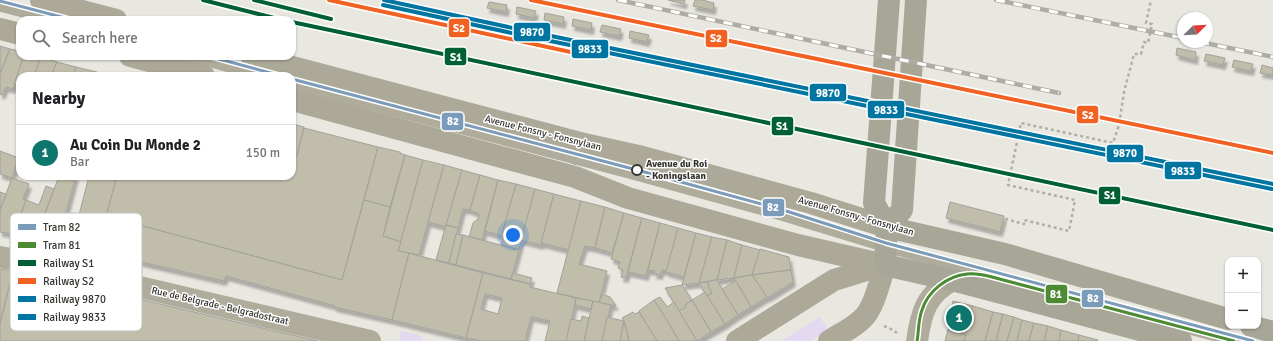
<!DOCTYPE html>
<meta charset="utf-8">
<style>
body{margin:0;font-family:Signika,sans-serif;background:#f2f2f2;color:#202124}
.controls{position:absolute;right:12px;bottom:12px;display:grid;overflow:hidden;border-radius:8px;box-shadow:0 1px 3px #0004}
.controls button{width:36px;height:36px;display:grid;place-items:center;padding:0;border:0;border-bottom:1px solid #e0e0e0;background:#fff;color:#202124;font:20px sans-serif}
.compass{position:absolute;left:1177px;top:12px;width:36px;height:36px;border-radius:50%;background:#fff;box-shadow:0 1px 3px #0004;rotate:66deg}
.you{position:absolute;left:513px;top:235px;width:14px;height:14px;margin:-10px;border:3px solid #fff;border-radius:50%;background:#1a73e8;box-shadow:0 0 0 6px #1a73e833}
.badge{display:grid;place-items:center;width:26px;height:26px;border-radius:50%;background:#0f766e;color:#fff;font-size:13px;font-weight:700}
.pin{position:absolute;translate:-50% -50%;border:2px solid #fff;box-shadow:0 1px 4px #0006}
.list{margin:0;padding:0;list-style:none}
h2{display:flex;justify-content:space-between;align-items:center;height:52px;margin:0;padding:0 16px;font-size:17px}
h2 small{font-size:13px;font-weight:400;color:#757577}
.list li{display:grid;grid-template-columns:26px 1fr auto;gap:12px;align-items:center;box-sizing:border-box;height:56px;padding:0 16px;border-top:1px solid #e0e0e0}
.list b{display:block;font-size:15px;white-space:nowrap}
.list p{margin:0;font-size:13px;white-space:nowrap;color:#757577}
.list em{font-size:13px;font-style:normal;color:#757577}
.icon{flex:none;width:22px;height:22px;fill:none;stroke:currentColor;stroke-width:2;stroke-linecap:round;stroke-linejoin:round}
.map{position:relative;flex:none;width:1273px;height:341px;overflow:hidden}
.search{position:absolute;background:#fff;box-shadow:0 1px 3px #0004;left:16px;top:16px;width:280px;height:44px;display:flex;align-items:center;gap:10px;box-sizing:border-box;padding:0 14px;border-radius:12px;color:#757577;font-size:15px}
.panel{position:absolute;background:#fff;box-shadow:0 1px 3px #0004;left:16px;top:72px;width:280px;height:108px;border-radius:12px}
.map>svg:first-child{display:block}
</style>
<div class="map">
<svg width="1273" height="341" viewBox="0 0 1273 341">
<defs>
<filter id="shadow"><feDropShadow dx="2.5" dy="4.5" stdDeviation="1" flood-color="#0004"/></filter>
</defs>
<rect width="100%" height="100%" fill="#e8e7e0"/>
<g fill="#e3d9f0">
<path d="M 820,317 L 828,330 L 811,341 L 781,341 Z"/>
<path d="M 401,331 L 423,336 L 422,341 L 399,341 Z"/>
</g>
<g fill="#c0bdab" stroke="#a2a19b" fill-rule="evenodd" filter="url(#shadow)">
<path d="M 668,0 L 685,0 L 684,4 Z"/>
<path d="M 695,0 L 702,0 L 714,3 L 713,10 L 693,6 Z"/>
<path d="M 489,2 L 507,5 L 506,12 L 487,8 Z"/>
<path d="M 517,7 L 536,11 L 534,18 L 516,14 Z"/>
<path d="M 545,13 L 564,17 L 563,24 L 544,20 Z"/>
<path d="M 573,19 L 592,23 L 591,30 L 572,26 Z"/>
<path d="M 602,25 L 621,29 L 619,36 L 600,32 Z"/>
<path d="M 630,31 L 649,35 L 647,42 L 629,38 Z"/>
<path d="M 0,46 L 10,49 L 0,74 Z"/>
<path d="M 1177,48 L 1196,52 L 1195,60 L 1176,55 Z"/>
<path d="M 10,49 L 20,51 L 20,56 L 24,56 L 13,89 L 6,87 L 2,95 L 0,94 L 0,74 Z"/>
<path d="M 1206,54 L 1225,58 L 1223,65 L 1204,61 Z"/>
<path d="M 24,56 L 41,57 L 34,76 L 20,76 L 20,98 L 16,97 L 20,86 L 14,84 Z"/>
<path d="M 41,57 L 57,62 L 51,76 L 34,76 Z"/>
<path d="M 1234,60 L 1253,64 L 1251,71 L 1232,67 Z"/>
<path d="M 57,62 L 76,67 L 73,76 L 51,76 Z"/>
<path d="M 1262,65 L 1273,68 L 1273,75 L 1260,73 Z"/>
<path d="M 76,67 L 97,72 L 97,73 L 96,76 L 73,76 Z"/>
<path d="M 292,124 L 304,127 L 297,156 L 292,154 Z"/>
<path d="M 304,128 L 378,147 L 342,280 L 106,216 L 117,176 L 292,176 L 292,154 L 297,156 Z"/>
<path d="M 378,147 L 400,152 L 400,153 L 405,155 L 390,207 L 364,200 Z"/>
<path d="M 0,151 L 19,158 L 12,178 L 0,174 Z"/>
<path d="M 405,155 L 423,160 L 401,242 L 383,236 Z"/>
<path d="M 423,160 L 444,165 L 419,255 L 398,251 Z"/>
<path d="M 444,165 L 462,170 L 446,227 L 428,222 Z"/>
<path d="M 462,170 L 480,175 L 470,210 L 463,209 L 458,228 L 446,225 Z"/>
<path d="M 480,175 L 498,180 L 482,240 L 469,237 L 473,223 L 478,219 L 479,214 L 470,210 Z"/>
<path d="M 59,176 L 76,176 L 58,242 L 36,237 Z"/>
<path d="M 89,176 L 117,176 L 106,216 L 342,280 L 364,200 L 390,207 L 383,236 L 401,242 L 398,251 L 409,253 L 392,320 L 334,307 L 335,306 L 226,276 L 224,281 L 71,246 Z"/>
<path d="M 12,178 L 29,184 L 23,199 L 26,200 L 14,234 L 0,232 L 0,210 Z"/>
<path d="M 498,180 L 516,184 L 502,236 L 485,231 Z"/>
<path d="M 516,184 L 535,189 L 519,250 L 501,245 L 504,235 L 502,234 Z"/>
<path d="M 46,186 L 54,189 L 36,237 L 14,234 L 26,200 L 39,205 Z"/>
<path d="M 535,189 L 554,194 L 541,245 L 521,240 Z"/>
<path d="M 0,192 L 6,194 L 0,210 Z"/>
<path d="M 554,194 L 581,201 L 569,250 L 541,243 Z"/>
<path d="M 581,201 L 605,207 L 595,248 L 585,246 L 579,264 L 607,271 L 599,303 L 557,293 Z"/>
<path d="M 950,202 L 1004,216 L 1000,232 L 946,218 Z"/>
<path d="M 605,207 L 624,213 L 612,253 L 595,248 Z"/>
<path d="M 624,213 L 642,218 L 626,278 L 621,277 L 623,270 L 618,268 L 620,262 L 611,259 Z"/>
<path d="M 642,218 L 660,223 L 646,276 L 628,272 Z"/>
<path d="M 660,223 L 678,228 L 667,271 L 662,270 L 660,275 L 654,274 L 655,271 L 648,270 Z"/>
<path d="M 446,225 L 458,228 L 449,263 L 436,260 Z"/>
<path d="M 678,228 L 696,233 L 684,277 L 666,272 Z"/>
<path d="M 696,233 L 712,237 L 704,267 L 699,283 L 682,285 Z"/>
<path d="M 456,234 L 463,235 L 456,265 L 449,263 Z"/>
<path d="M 463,235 L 519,250 L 511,279 L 456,265 Z"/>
<path d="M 712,237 L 727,240 L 717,280 L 699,283 Z"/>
<path d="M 727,240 L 742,245 L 734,278 L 717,280 Z"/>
<path d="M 742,245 L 760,250 L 752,275 L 734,278 Z"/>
<path d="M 760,249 L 789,257 L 791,270 L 752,275 Z"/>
<path d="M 409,253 L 483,273 L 466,338 L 392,320 Z"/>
<path d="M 0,269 L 13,271 L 0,323 Z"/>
<path d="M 791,270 L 793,282 L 767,298 L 752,275 Z"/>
<path d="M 13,271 L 160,304 L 318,341 L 0,341 L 0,324 Z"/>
<path d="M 483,273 L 530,284 L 530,287 L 576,298 L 567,341 L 545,341 L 550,321 L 531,317 L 525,341 L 481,341 L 466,338 ZM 485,294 L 502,298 L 498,314 L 481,309 Z"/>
<path d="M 513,273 L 532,278 L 530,284 L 511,279 Z"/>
<path d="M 752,275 L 767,297 L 751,307 L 734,278 Z"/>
<path d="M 715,280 L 717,280 L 738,315 L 725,324 L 707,296 L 712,293 L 708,287 L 709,286 L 707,282 Z"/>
<path d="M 736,281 L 751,307 L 738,315 L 722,289 Z"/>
<path d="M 707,282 L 709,286 L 708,287 L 712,293 L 707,296 L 699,283 Z"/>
<path d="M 682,285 L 692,300 L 685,305 L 686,307 L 679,311 L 665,288 Z"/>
<path d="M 705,292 L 725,324 L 711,332 L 692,300 Z"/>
<path d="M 602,294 L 610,297 L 616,306 L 599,303 Z"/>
<path d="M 660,297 L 667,307 L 674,302 L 697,341 L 679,341 L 654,300 Z"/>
<path d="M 576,298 L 593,301 L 591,309 L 575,305 Z"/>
<path d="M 654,300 L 668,322 L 679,341 L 657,341 L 645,322 L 639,311 Z"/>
<path d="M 692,300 L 711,332 L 697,341 L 679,311 L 686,307 L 685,305 Z"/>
<path d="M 593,301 L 611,305 L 602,341 L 584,341 Z"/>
<path d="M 953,301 L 973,306 L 966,335 L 948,330 Z"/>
<path d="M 973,306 L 993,312 L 985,341 L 964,341 Z"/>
<path d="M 633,312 L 635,314 L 639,312 L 657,341 L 629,341 L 624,321 L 622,318 Z"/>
<path d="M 993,312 L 1003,314 L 996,341 L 985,341 Z"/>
<path d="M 1003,314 L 1014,317 L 1007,341 L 996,341 Z"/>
<path d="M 582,316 L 589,318 L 584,341 L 566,341 L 571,319 L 581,321 Z"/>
<path d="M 607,317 L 624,321 L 620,341 L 602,341 Z"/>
<path d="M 1014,317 L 1022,320 L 1017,341 L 1007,341 Z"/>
<path d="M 1022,320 L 1034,323 L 1029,341 L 1017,341 Z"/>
<path d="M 624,321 L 629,341 L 620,341 Z"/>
<path d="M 1034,323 L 1048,326 L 1044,341 L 1029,341 Z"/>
<path d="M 1048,326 L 1061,330 L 1059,341 L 1044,341 Z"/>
<path d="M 948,330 L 966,335 L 964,341 L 945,341 Z"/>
<path d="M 1061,330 L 1079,335 L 1078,341 L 1059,341 Z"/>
<path d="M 1079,335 L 1098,340 L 1098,341 L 1078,341 Z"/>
</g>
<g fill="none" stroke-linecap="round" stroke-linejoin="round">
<g stroke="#b1aea3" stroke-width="2.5" stroke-dasharray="3 3" stroke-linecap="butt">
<path d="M 1004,231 L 1003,230 L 1006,219 L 1024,224 L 1024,220 L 1069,231 L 1075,200 L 1008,185 L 1021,123 L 1113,143 L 1119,125 L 1124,92 L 1134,54 L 1141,54 L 1144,42 L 1148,43 L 1152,24 L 1146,23 L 1151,0"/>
<path d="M 884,326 L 893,330 L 897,333"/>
</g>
<g stroke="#b0ac9c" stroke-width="11">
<path d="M 0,6 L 53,20"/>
<path d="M 188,56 L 263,76"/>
<path d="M 292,84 L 636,175 L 781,215 L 886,247 L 1234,341"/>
</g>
<path stroke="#b0ac9c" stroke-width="22" d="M 0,257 L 41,264 L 370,341"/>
<path stroke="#b0ac9c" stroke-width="22" d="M 917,341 C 921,313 926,294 953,280"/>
<g stroke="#aca998" stroke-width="22">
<path d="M 41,0 L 116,20"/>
<path d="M 0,29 L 20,34"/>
<path d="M 130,56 L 204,76"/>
<path d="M 251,56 L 580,143 L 643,157 L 811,203 L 887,227"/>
<path d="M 292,100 L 575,177 L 628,198 L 798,245 L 885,265"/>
<path d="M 737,341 L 834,280 L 883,265"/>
<path d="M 829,341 C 841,333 860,325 868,312 C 877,298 880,280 885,265"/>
</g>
<g stroke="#a8a696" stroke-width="22">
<path d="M 887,227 L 1005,254 L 1228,319"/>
<path d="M 887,227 L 885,265 L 964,283 L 1181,341"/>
<path d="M 887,227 L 902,210 L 916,0"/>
<path d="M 887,227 L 874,203 L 889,0"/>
<path d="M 1251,326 L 1273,332"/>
</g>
<g stroke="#aeaca3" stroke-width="1">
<path d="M 510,137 L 576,165"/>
<path d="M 1130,308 L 1192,334"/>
</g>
<defs>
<g id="rail">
<path d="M 618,0 L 1059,93"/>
<path d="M 996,0 L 1183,38"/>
<path d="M 1200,42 L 1273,57"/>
</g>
</defs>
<use href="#rail" stroke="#aeaca3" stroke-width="4.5"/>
<use href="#rail" stroke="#fff" stroke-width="3" stroke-dasharray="9" stroke-linecap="butt"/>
<defs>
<g id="rail-1">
<path d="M 203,0 L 282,20"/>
<path d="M 254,0 L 331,19"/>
<path d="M 292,22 L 1273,230"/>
</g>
<g id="rail-2">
<path d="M 329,0 L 589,56"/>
<path d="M 531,0 L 1273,153"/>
</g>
<path id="rail-3" d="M 384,0 L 522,30 L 1273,184"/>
<path id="rail-4" d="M 383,5 L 521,35 L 1272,189"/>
</defs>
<use href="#rail-1" stroke="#fff" stroke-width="7"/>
<use href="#rail-2" stroke="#fff" stroke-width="7"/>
<use href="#rail-3" stroke="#fff" stroke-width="7"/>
<use href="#rail-4" stroke="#fff" stroke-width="7"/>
<use href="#rail-1" stroke="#005f33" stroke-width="4"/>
<use href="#rail-2" stroke="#f16122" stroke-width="4"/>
<use href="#rail-3" stroke="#0075a1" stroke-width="4"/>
<use href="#rail-4" stroke="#0075a1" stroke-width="4"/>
<defs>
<g id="tram-1">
<path d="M 0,1 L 73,20"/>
<path d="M 208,56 L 282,76"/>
<path d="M 292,79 L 637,170 L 783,210 L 886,243 L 1253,341"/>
</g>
<path id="tram-2" d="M 917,341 C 919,331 918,320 922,310 C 928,291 947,276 967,274 C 976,273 984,275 992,277 L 1234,341"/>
</defs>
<use href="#tram-1" stroke="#fff" stroke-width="6"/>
<use href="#tram-2" stroke="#fff" stroke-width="6"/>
<use href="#tram-1" stroke="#7a9bb9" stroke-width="3"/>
<use href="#tram-2" stroke="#4c8b33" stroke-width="3"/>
</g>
<circle fill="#fff" stroke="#34332e" stroke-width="2" cx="637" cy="170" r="5"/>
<g text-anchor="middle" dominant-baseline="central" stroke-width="3" stroke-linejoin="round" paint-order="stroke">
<g font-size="10" fill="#34332e" stroke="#fff">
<text transform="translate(543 133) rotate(14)">Avenue Fonsny - Fonsnylaan</text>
<text transform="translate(856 216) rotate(16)">Avenue Fonsny - Fonsnylaan</text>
<text transform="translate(220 306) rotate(13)">Rue de Belgrade - Belgradostraat</text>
</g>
<g font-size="10" font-weight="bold" fill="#34332e" stroke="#fff" text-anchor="start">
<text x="646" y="164">Avenue du Roi<tspan x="646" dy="12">- Koningslaan</tspan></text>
</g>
</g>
<rect x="10" y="213" width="132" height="118" rx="6" fill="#fff" stroke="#c2c2c0" stroke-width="1"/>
<rect x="18" y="224" width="18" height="6" fill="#7a9bb9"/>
<rect x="18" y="242" width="18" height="6" fill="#4c8b33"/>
<rect x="18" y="260" width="18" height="6" fill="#005f33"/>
<rect x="18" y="278" width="18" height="6" fill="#f16122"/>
<rect x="18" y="296" width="18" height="6" fill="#0075a1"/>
<rect x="18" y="314" width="18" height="6" fill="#0075a1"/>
<g font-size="11" fill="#34332e">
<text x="43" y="231">Tram 82</text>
<text x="43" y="249">Tram 81</text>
<text x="43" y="267">Railway S1</text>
<text x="43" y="285">Railway S2</text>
<text x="43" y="303">Railway 9870</text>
<text x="43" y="321">Railway 9833</text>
</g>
<g stroke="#fff" stroke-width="1.5">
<rect x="448" y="18" width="22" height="20" rx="4" fill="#f16122"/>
<rect x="513" y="22" width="38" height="20" rx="4" fill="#0075a1"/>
<rect x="705" y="29" width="23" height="19" rx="4" fill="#f16122"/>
<rect x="571" y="39" width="38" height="20" rx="4" fill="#0075a1"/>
<rect x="444" y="47" width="23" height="19" rx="4" fill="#005f33"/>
<rect x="809" y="83" width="38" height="19" rx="4" fill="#0075a1"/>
<rect x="867" y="100" width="38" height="19" rx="4" fill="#0075a1"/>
<rect x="1076" y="105" width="23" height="19" rx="4" fill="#f16122"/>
<rect x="441" y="112" width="23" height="19" rx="4" fill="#7a9bb9"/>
<rect x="771" y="116" width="23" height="20" rx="4" fill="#005f33"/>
<rect x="1106" y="144" width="38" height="19" rx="4" fill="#0075a1"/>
<rect x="1164" y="161" width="38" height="19" rx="4" fill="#0075a1"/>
<rect x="1098" y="186" width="23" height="19" rx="4" fill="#005f33"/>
<rect x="762" y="198" width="23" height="19" rx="4" fill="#7a9bb9"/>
<rect x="1045" y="284" width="23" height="20" rx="4" fill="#4c8b33"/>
<rect x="1081" y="289" width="23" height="19" rx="4" fill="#7a9bb9"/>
</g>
<g font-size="11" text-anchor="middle" font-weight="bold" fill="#fff">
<text x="459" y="32">S2</text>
<text x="532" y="36">9870</text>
<text x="716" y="42">S2</text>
<text x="590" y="53">9833</text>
<text x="456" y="61">S1</text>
<text x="828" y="97">9870</text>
<text x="886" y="114">9833</text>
<text x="1088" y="119">S2</text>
<text x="453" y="125">82</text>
<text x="782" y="130">S1</text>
<text x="1125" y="157">9870</text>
<text x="1183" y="175">9833</text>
<text x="1110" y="199">S1</text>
<text x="773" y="211">82</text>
<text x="1056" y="298">81</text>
<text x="1093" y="302">82</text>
</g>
</svg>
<div class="controls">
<button>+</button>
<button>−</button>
</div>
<svg class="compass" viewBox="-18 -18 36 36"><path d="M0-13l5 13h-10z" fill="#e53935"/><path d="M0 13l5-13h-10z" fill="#757577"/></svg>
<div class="you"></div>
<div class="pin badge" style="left:959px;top:318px">1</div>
<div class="search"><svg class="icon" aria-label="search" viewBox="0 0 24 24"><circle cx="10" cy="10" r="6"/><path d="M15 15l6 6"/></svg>Search here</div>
<section class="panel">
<h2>Nearby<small></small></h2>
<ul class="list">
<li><span class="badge">1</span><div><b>Au Coin Du Monde 2</b><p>Bar</p></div><em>150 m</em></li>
</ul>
</section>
</div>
